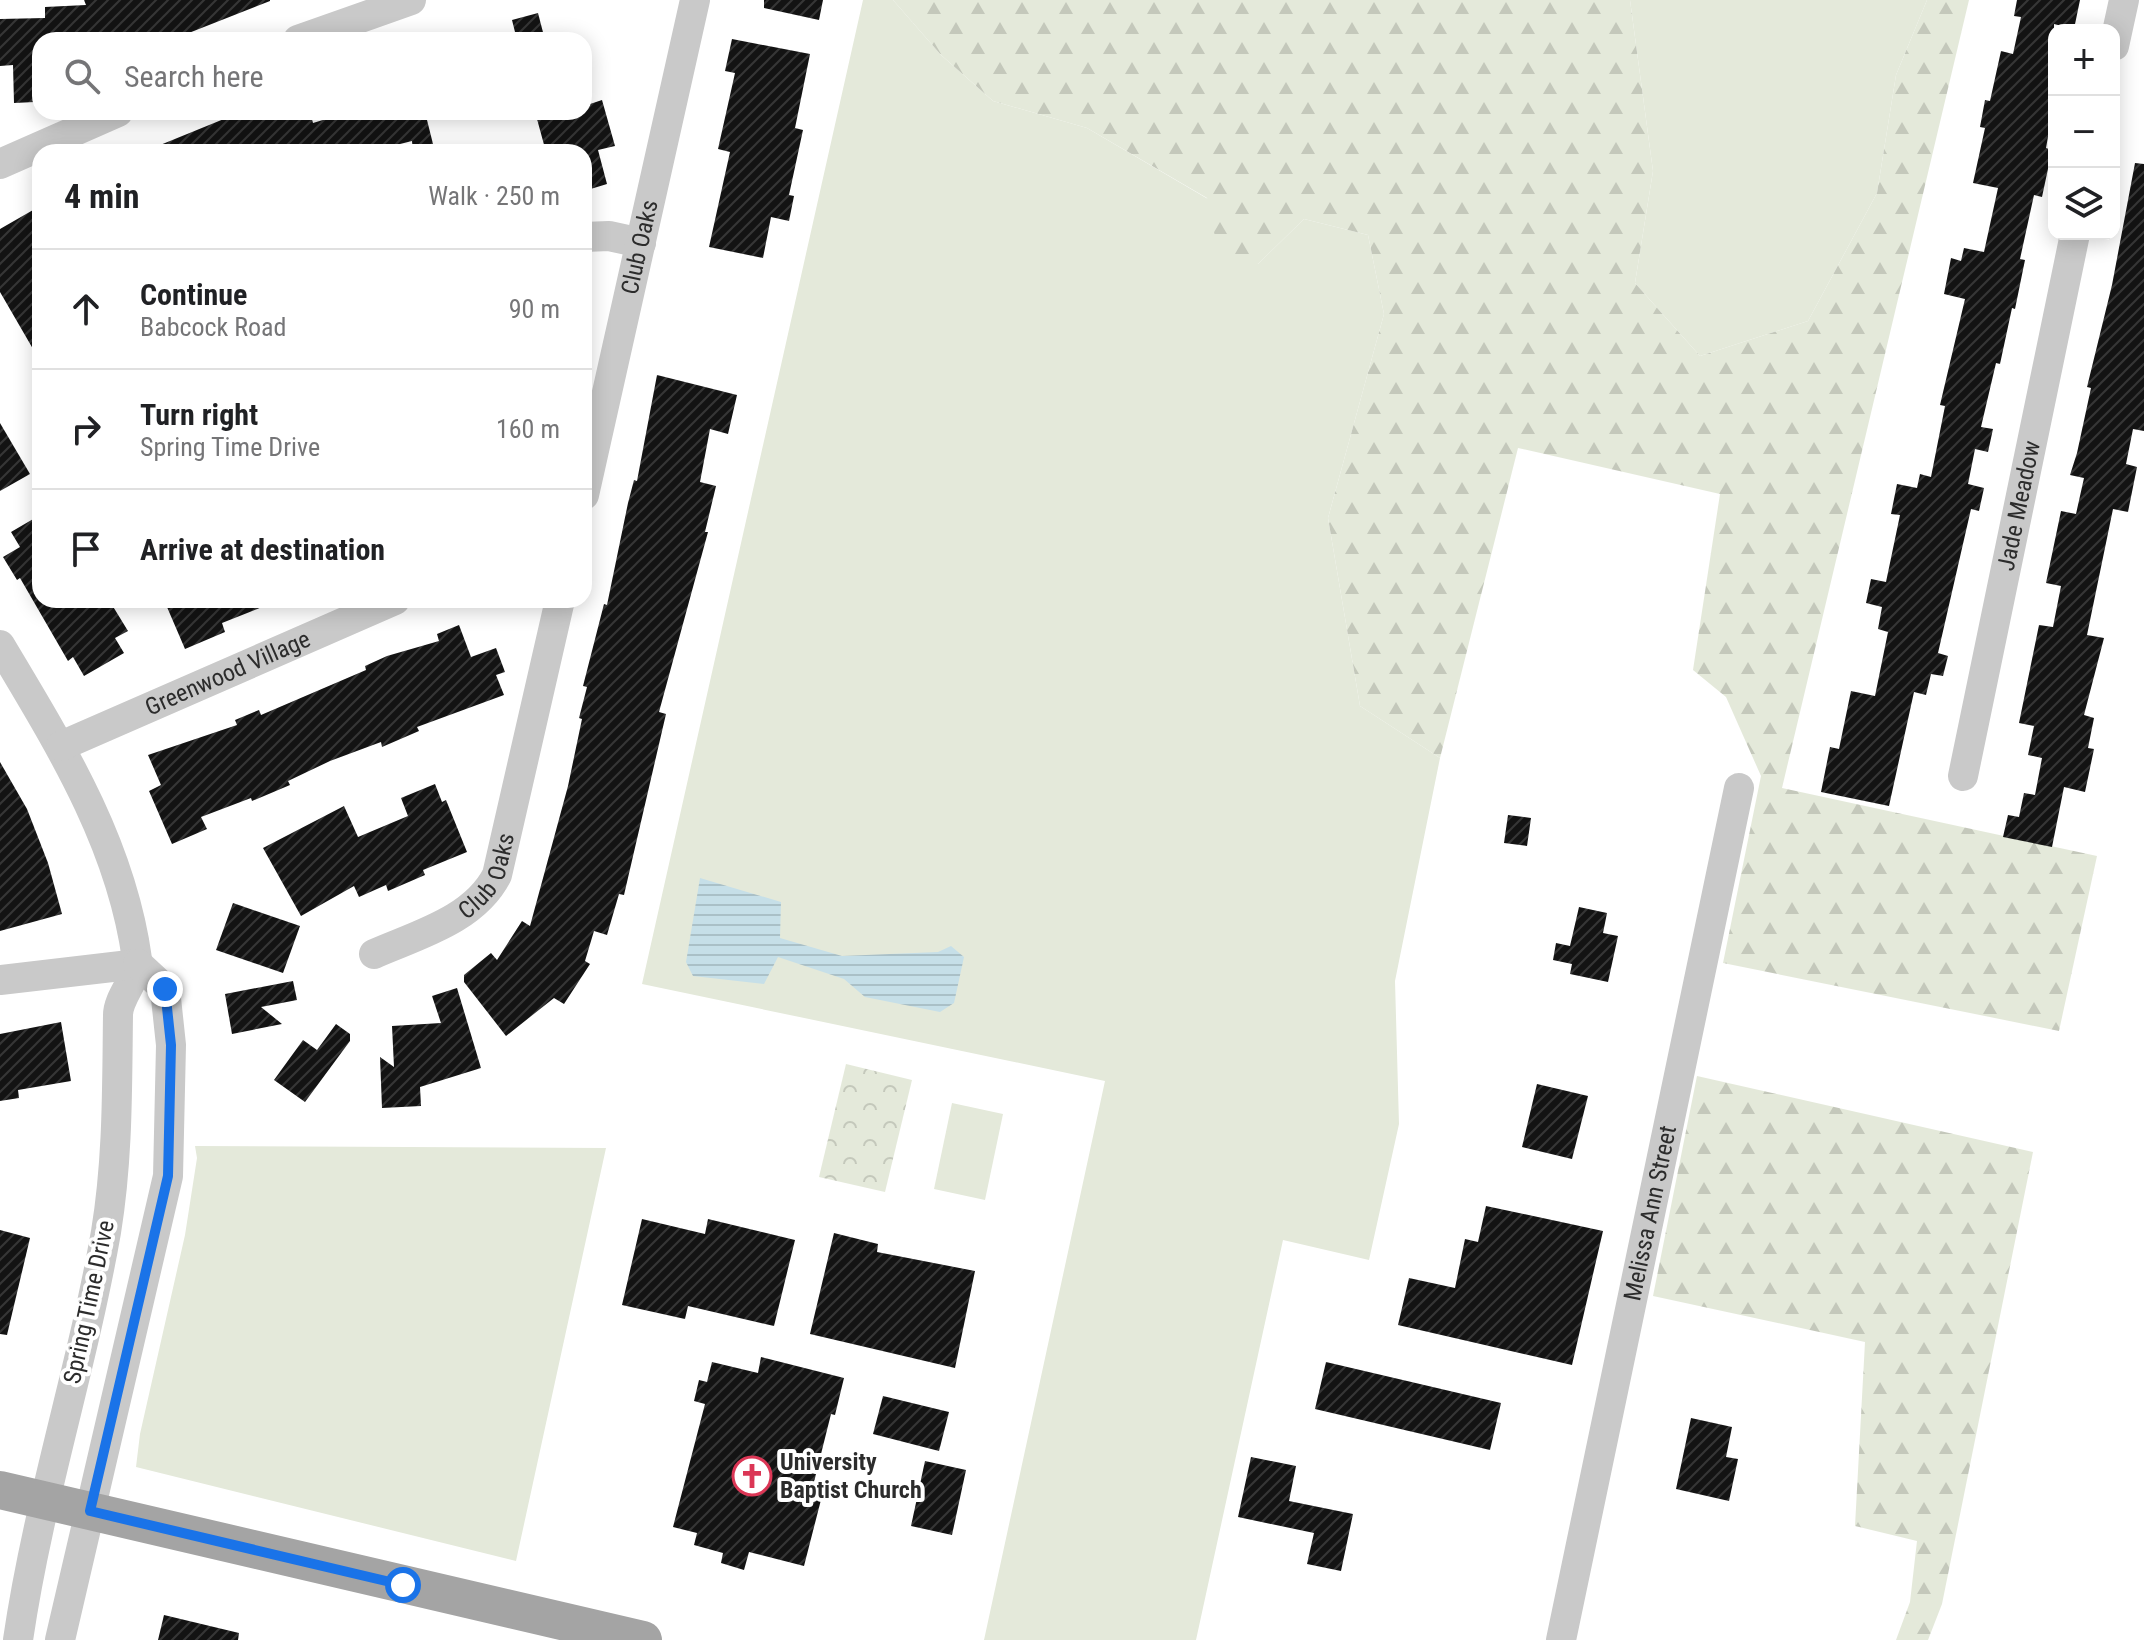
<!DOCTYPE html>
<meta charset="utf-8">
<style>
body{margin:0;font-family:"Roboto Condensed",sans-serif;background:#f2f2f2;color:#202124}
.controls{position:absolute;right:24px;top:24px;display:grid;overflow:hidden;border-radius:16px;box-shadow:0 4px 20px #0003}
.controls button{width:72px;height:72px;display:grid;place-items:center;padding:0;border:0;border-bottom:2px solid #e0e0e0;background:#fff;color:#202124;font:40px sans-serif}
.stop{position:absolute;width:24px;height:24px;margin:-18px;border:6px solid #1a73e8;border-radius:50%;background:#fff}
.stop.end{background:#1a73e8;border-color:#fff;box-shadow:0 2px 8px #0008}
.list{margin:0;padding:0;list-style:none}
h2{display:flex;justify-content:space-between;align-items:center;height:104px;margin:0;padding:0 32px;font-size:34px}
h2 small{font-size:26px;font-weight:400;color:#757577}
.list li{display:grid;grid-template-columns:52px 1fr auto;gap:24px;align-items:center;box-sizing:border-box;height:120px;padding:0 32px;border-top:2px solid #e0e0e0}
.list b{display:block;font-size:30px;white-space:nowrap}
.list p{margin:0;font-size:26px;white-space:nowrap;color:#757577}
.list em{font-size:26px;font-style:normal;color:#757577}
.icon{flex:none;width:44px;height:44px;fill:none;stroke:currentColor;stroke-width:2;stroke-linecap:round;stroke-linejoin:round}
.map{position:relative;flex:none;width:2144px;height:1640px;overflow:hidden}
.search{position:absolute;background:#fff;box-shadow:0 4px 20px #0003;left:32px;top:32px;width:560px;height:88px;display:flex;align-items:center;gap:20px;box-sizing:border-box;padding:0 28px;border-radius:24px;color:#757577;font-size:30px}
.panel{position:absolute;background:#fff;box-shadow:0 4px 20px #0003;left:32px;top:144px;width:560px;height:464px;border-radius:24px}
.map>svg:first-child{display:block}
</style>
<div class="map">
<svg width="2144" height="1640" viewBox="0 0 2144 1640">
<defs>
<pattern id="forest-firs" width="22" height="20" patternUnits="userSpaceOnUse" patternTransform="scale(2)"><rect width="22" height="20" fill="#e4e9da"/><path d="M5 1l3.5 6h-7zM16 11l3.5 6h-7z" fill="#c4c8bb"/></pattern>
<pattern id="park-crowns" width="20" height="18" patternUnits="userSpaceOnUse" patternTransform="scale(2)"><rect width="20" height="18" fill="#e4e9da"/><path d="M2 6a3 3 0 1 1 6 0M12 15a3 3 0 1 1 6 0" fill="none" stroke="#c4c8bb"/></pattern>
<pattern id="water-rules" width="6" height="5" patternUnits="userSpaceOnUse" patternTransform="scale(2)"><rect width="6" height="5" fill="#c6dfe8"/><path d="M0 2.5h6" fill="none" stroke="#aac0c7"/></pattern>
<pattern id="building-hatch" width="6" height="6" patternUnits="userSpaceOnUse" patternTransform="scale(2)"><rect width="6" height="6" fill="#131313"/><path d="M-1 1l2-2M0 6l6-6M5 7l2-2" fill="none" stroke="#363636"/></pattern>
</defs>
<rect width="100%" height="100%" fill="#fff"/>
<g fill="#e4e9da">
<path d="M 863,0 L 893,0 L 941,55 L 993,101 L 1087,128 L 1208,199 L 1258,264 L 1304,219 L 1368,235 L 1384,314 L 1328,518 L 1360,706 L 1440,758 L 1395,981 L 1399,1124 L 1369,1260 L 1283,1240 L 1196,1640 L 984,1640 L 1105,1081 L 642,984 Z"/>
<path d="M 1630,0 L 1927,0 L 1896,75 L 1877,193 L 1808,321 L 1700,356 L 1635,283 L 1653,171 Z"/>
<path d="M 952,1103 L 1003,1114 L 985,1200 L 934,1189 Z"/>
<path d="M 195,1146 L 606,1148 L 516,1561 L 136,1467 L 140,1434 L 185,1235 L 197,1158 Z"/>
</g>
<g fill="url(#forest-firs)">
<path d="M 893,0 L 1630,0 L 1653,171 L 1635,283 L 1700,356 L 1808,321 L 1877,193 L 1896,75 L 1927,0 L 1969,0 L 1782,788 L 2097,856 L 2059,1031 L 1723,963 L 1761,776 L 1726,697 L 1693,670 L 1720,494 L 1518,448 L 1440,758 L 1360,706 L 1328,518 L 1384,314 L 1368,235 L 1304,219 L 1258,264 L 1219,256 L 1207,198 L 1087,128 L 993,101 L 941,55 Z"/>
<path d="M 1697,1076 L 2033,1152 L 1942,1604 L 1928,1640 L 1896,1640 L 1910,1602 L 1917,1541 L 1855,1526 L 1865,1342 L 1653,1296 Z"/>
</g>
<path fill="url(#park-crowns)" d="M 846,1064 L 912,1080 L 885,1192 L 819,1177 Z"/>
<path fill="url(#water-rules)" d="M 700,878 L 781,902 L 780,938 L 842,956 L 938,952 L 951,946 L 964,957 L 954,1003 L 940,1012 L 865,997 L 844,979 L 778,957 L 764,984 L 693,976 L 686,962 Z"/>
<g fill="url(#building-hatch)">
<path d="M 84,0 L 270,0 L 270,1 L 171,40 L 40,40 L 35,102 L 14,103 L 13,65 L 0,66 L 0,19 L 45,18 L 45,7 L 86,5 Z"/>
<path d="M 764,0 L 823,0 L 819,20 L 764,8 Z"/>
<path d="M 2017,0 L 2080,0 L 2074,29 L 2054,24 L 2054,103 L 2046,148 L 2052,150 L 2042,197 L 2034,195 L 2020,259 L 2025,260 L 2015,309 L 2012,308 L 2000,364 L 1996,363 L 1981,427 L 1993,429 L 1988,452 L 1975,449 L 1968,484 L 1984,488 L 1979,511 L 1971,509 L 1938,653 L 1948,656 L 1943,676 L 1931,674 L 1926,695 L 1914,692 L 1889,806 L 1821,792 L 1830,747 L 1839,749 L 1851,691 L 1875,696 L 1888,632 L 1878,629 L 1882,607 L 1866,603 L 1871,579 L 1886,582 L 1900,515 L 1891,514 L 1897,484 L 1917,488 L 1920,474 L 1931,477 L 1945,406 L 1940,405 L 1965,299 L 1944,294 L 1951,258 L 1961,261 L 1964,248 L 1984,252 L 1998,188 L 1973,183 L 1985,128 L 1980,127 L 1985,100 L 1990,101 L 2001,51 L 2013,54 L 2021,17 L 2014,16 Z"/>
<path d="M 538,13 L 545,40 L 517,40 L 512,20 Z"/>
<path d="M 732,39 L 810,54 L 795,128 L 803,130 L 789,195 L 794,196 L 789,221 L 771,217 L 763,258 L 709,247 L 730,152 L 718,149 L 735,73 L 725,71 Z"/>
<path d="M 602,100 L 615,146 L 598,150 L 607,184 L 584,191 L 584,152 L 546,152 L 537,119 L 561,112 L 584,112 L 584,106 Z"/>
<path d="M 241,112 L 310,112 L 313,123 L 349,112 L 425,112 L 435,152 L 413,152 L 412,141 L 368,152 L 143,152 Z"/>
<path d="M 2135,163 L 2144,164 L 2144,431 L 2133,429 L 2126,464 L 2137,467 L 2128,512 L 2113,509 L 2087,635 L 2104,638 L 2084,715 L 2094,718 L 2088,748 L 2094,749 L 2085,792 L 2064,787 L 2052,847 L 2003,837 L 2008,815 L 2019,817 L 2024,793 L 2035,795 L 2042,758 L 2028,755 L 2034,726 L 2019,723 L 2039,625 L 2053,627 L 2061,586 L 2046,583 L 2061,511 L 2076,514 L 2084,478 L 2070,475 L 2077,453 L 2091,388 L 2087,387 L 2112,285 Z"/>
<path d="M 40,206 L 40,232 L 32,236 L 40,250 L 40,361 L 0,292 L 0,229 Z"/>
<path d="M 657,375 L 737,395 L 728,434 L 710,429 L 700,482 L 716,486 L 705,532 L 708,532 L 659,712 L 666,714 L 624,895 L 619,894 L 607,935 L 594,931 L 585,961 L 590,964 L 564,1004 L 554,998 L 506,1036 L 464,982 L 464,975 L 491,953 L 497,960 L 522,921 L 530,926 L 568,786 L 582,719 L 579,718 L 587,687 L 583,686 L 604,604 L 607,605 L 628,503 L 634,480 L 637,481 Z"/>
<path d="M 0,423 L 30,474 L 0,491 Z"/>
<path d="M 40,515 L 40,600 L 109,600 L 128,631 L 115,638 L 124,653 L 84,676 L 73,657 L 68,661 L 20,578 L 17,580 L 3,557 L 20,547 L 11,532 Z"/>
<path d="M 164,600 L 277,600 L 277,601 L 222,623 L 225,632 L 185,649 Z"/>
<path d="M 459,625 L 471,657 L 496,648 L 505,672 L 496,675 L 504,695 L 417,727 L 419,731 L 382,747 L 381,742 L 330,761 L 288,781 L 290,785 L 252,801 L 251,798 L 201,817 L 207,829 L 172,844 L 149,791 L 161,785 L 148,755 L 237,725 L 235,720 L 259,710 L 261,715 L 366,670 L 365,666 L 387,656 L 439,641 L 437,634 Z"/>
<path d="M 0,762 L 27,809 L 48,863 L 62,914 L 0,931 Z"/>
<path d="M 435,784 L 442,802 L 446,800 L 467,852 L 423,870 L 425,875 L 388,891 L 386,885 L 359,897 L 354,886 L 301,916 L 263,848 L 344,806 L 358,837 L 408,816 L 401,798 Z"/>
<path d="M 1508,815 L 1531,818 L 1527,846 L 1504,843 Z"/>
<path d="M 233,903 L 300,926 L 283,973 L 216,950 Z"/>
<path d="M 1579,907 L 1607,913 L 1603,933 L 1618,936 L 1608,982 L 1570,974 L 1572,964 L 1553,960 L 1556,943 L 1570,946 Z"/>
<path d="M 293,981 L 297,1000 L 261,1007 L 282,1024 L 232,1034 L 225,994 Z"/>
<path d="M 457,988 L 481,1068 L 420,1087 L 421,1106 L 382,1108 L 380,1057 L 394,1067 L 392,1026 L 441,1023 L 432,996 Z"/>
<path d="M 61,1022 L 71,1081 L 18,1090 L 19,1098 L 0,1101 L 0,1034 Z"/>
<path d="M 336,1024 L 350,1034 L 350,1041 L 305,1102 L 274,1080 L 303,1040 L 317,1050 Z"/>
<path d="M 1537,1084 L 1588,1096 L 1572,1159 L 1522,1147 Z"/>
<path d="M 1486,1206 L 1603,1231 L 1572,1365 L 1398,1325 L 1409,1278 L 1455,1288 L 1465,1239 L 1478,1242 Z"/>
<path d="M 642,1219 L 705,1234 L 708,1219 L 795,1240 L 774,1326 L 688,1306 L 685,1319 L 622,1305 Z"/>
<path d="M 0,1230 L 30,1238 L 7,1335 L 0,1334 Z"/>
<path d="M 834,1233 L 878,1244 L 877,1252 L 975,1271 L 955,1368 L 810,1334 Z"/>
<path d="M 761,1357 L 844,1378 L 835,1415 L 831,1414 L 812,1490 L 823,1492 L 804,1566 L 749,1552 L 744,1570 L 721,1563 L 723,1553 L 694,1545 L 697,1533 L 673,1527 L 705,1404 L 694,1401 L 699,1380 L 707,1382 L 712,1362 L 758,1373 Z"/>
<path d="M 1326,1362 L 1501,1403 L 1490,1450 L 1315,1409 Z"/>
<path d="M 883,1396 L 949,1412 L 939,1451 L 873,1434 Z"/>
<path d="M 1691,1418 L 1732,1427 L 1726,1457 L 1738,1459 L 1729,1501 L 1676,1489 Z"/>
<path d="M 1251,1457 L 1296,1466 L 1289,1501 L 1353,1514 L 1341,1571 L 1307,1564 L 1314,1533 L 1238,1517 Z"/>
<path d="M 925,1461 L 966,1470 L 952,1535 L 911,1526 Z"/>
<path d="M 164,1615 L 239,1633 L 238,1640 L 158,1640 Z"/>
</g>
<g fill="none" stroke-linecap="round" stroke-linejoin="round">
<g stroke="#c9c9c9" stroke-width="30">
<path d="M 298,40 L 411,0"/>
<path d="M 2114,46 L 2124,0"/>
<path d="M 0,164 L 118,112"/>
<path d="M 584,237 L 609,236 L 641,243"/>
<path id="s1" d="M 584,495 L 695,0"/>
<path d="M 0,645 C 59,744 121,842 137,959 C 139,978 118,996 118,1015 C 117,1088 118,1159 106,1232 C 82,1369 38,1502 18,1640"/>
<path id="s2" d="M 61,746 L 395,600"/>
<path id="s3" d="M 1963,776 L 2075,234"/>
<path id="s4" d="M 374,954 C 417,935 474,920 497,875 L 560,600"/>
<path d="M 0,980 L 138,964"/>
<path d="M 60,1640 L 168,1176 L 171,1045 L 165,989 L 138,964"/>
<path id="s5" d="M 1561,1640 L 1739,788"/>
</g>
<path stroke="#a4a4a4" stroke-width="38" d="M 0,1490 L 643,1640"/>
</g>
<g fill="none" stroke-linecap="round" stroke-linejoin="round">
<path stroke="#1a73e8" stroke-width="10" d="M 165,989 L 171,1045 L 168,1176 L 90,1511 L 403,1585"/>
</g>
<defs>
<symbol id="church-ring" viewBox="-11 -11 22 22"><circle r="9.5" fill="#fff" stroke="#db3655" stroke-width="1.5"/><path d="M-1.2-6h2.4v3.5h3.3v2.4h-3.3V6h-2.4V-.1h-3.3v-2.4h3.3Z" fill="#db3655"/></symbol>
</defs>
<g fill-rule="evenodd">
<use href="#church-ring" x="730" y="1454" width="44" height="44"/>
</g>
<g text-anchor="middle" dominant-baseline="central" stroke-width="8" stroke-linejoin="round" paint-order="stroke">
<g font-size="24" fill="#2c2c2c" stroke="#fff">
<text stroke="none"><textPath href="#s1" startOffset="254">Club Oaks</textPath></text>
<text stroke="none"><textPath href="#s3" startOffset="276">Jade Meadow</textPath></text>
<text stroke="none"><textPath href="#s2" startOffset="182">Greenwood Village</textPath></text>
<text stroke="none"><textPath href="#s4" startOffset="144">Club Oaks</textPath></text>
<text stroke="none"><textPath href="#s5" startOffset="436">Melissa Ann Street</textPath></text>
<text transform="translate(89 1302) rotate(-78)">Spring Time Drive</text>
</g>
<g font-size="24" font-weight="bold" fill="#2c2c2c" stroke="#fff" text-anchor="start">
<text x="780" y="1462">University<tspan x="780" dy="28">Baptist Church</tspan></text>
</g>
</g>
</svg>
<div class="controls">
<button>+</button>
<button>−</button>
<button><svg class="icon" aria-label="layers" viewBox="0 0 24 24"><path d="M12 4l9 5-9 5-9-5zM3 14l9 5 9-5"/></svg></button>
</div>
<div class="stop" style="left:403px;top:1585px"></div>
<div class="stop end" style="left:165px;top:989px"></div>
<div class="search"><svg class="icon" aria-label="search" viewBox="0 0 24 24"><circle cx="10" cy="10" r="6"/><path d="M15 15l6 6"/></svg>Search here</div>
<section class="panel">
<h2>4 min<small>Walk · 250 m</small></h2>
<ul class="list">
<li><svg class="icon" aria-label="ahead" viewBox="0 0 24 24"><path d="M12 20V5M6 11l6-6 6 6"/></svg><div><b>Continue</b><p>Babcock Road</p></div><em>90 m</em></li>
<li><svg class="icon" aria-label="right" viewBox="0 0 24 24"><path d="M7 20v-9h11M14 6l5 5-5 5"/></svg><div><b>Turn right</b><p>Spring Time Drive</p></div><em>160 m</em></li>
<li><svg class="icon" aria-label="arrive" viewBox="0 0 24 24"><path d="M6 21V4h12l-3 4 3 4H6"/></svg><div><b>Arrive at destination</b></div></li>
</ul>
</section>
</div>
